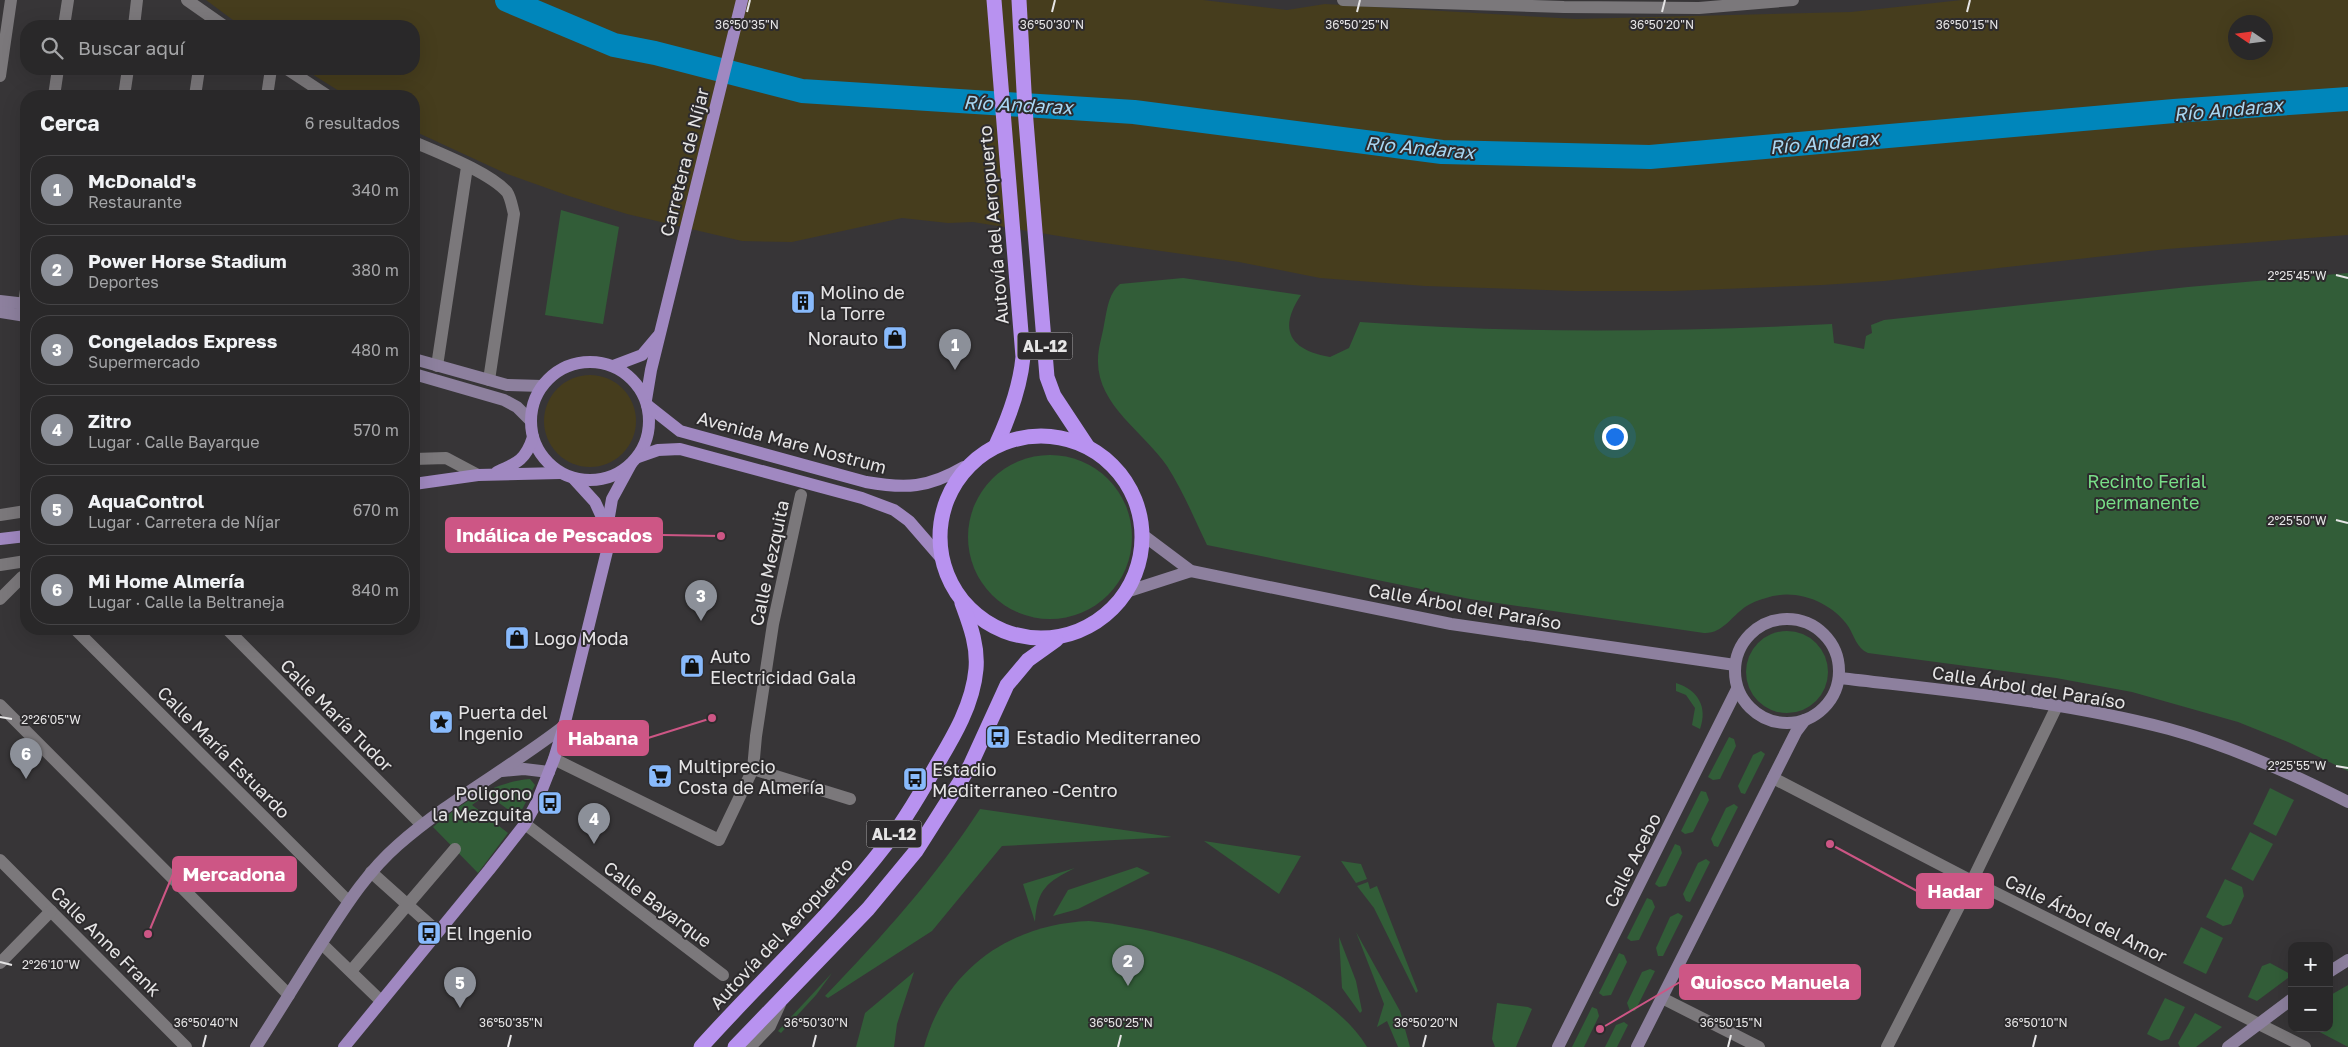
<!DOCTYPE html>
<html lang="es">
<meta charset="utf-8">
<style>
body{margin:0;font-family:"Golos Text",sans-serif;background:#353435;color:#f1f3f6}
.controls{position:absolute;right:15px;bottom:15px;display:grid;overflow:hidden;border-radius:10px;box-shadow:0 5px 20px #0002}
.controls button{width:45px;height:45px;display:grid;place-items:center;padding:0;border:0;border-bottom:1px solid #454446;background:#292829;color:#f1f3f6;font:25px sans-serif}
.compass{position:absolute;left:2228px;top:15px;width:45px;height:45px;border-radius:50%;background:#292829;box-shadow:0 5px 20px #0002;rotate:283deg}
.you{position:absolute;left:1614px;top:436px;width:18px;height:18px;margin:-12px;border:4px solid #fff;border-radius:50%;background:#1a73e8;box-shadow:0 0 0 8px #1a73e833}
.badge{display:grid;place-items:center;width:32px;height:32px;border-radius:50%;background:#8c9099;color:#fff;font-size:16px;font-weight:700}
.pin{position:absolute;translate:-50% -41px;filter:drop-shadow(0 1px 2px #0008)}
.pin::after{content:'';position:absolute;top:26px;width:18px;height:15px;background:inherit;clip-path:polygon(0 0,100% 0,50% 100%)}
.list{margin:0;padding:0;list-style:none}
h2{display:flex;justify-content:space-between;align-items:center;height:65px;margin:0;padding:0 20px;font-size:21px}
h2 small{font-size:16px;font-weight:400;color:#a5a6a8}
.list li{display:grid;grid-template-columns:32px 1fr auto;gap:15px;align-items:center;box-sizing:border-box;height:70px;margin:0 10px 10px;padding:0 10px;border:1px solid #454446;border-radius:20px}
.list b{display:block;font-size:19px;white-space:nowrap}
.list p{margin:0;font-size:16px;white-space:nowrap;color:#a5a6a8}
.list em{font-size:16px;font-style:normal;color:#a5a6a8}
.icon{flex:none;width:28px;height:28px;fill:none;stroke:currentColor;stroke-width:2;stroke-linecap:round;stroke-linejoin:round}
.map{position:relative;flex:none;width:2348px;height:1047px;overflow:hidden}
.search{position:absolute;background:#292829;box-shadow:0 5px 20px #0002;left:20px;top:20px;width:400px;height:55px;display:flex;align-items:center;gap:12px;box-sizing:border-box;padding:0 18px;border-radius:20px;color:#a5a6a8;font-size:19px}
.panel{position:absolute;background:#292829;box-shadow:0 5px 20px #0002;left:20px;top:90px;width:400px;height:545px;border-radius:20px}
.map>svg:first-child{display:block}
</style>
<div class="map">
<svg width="2348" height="1047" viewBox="0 0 2348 1047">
<rect width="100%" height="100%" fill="#373537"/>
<g fill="#325d38">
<path d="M 561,210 L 619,227 L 603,324 L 545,315 Z"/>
<path d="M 2348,273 L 2348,771 L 2288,742 L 2238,722 L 2132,692 L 2056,678 L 1868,653 C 1857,649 1854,635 1848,626 C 1830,601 1795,588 1766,598 C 1758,600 1751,603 1745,607 C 1731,617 1722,634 1704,633 L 1470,599 L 1207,545 C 1194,518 1183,491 1167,466 C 1144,432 1097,405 1098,360 C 1098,348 1102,337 1104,325 C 1107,311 1108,294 1120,284 L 1183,278 L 1301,295 C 1278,329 1289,350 1330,357 L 1349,348 L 1360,322 C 1517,334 1675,332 1832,324 L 1834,343 L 1864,349 L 1866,336 L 1872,333 L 1871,325 L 1884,320 L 2188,287 Z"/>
<circle cx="1050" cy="537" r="82"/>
<circle cx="1787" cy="672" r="41"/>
<path d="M 1676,683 C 1698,690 1708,707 1700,729 L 1692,725 L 1695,708 L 1686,695 L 1676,691 Z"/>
<path d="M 1729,737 L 1734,739 L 1736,746 L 1720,779 L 1713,780 L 1708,777 Z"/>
<path d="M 1761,751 L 1765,754 L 1745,794 L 1741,793 L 1738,786 L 1753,755 Z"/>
<path d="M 530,779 L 535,785 L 518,817 L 487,794 L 472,805 L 508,833 L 478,873 L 433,827 C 461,803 493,782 530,779 Z"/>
<path d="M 2270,788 L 2294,800 L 2276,836 L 2253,824 Z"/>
<path d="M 1701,791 L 1706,792 L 1709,800 L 1693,832 L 1685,834 L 1681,831 Z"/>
<path d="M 1734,804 L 1738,807 L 1718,847 L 1714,846 L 1711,839 L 1726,808 Z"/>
<path d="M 980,809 L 1172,837 L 1002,846 L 932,931 L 828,998 L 825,996 C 882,937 935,878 980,809 Z"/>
<path d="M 2250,832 L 2273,844 L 2253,881 L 2231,869 Z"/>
<path d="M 1204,841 L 1301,856 L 1279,894 Z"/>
<path d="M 1675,844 L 1680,846 L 1682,853 L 1666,886 L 1659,887 L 1655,884 Z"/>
<path d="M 1706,859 L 1710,862 L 1690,902 L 1686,901 L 1683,894 L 1698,863 Z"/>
<path d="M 1341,861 L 1361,864 L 1367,879 L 1356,883 Z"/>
<path d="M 1137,867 L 1150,873 L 1078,909 L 1053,916 L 1068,890 Z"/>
<path d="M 1075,868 C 1047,882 1037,889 1035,922 L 1023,884 Z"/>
<path d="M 2225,879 L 2242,887 L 2244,896 L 2231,924 L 2223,926 L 2206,917 Z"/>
<path d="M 1368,882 L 1370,889 L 1377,886 L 1418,991 L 1416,993 L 1374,908 L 1357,886 Z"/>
<path d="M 1647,898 L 1652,900 L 1655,907 L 1639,940 L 1631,941 L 1627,938 Z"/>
<path d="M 1678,913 L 1683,916 L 1663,956 L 1658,956 L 1656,948 L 1670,917 Z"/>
<path d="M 1089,921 C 1172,929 1323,973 1367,1047 L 924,1047 C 945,969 1011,924 1089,921 Z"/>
<path d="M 2201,927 L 2223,938 L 2206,974 L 2183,963 Z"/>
<path d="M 1356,932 L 1400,1011 L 1410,1047 L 1398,1047 L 1387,1021 L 1377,1027 L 1384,1004 Z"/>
<path d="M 1339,937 L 1356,981 L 1362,1011 L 1360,1013 L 1342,988 Z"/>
<path d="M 1619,953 L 1624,955 L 1627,962 L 1611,995 L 1603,996 L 1599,993 Z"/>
<path d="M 2270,963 L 2292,975 L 2257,1001 L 2248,997 L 2262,966 Z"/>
<path d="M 1650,969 L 1655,971 L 1635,1011 L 1630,1011 L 1627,1003 L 1642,972 Z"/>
<path d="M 914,972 L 897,1024 L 894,1047 L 856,1047 L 865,1013 Z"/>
<path d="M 832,973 L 816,995 L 781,1033 L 778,1031 Z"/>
<path d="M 2348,985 L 2348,1047 L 2312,1028 L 2329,1028 L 2329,996 Z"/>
<path d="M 2165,998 L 2185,1007 L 2169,1039 L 2161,1041 L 2147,1034 Z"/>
<path d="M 1497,1003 L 1528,1007 L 1532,1009 L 1516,1047 L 1495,1047 L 1492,1039 Z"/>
<path d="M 1592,1007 L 1597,1009 L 1599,1016 L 1584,1047 L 1572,1047 Z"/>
<path d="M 2195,1013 L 2222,1027 L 2196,1047 L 2180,1047 L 2178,1043 Z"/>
<path d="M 1624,1022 L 1628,1025 L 1617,1047 L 1605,1047 L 1616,1025 Z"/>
</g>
<g fill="#463d1d" fill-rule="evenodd">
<path d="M 206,0 L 1203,0 L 1287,10 L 1325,4 L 1576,19 L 1851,12 L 1962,0 L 2348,0 L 2348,235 L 2167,249 L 1884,281 L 1822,285 L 1673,291 L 1575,291 L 1425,286 L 1320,278 L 1239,262 L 1083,240 L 973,222 L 948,223 L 902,218 L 792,242 L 742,241 L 627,214 L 569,196 L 507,174 L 414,131 L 414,96 L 347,96 L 304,69 L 414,69 L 414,26 L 241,26 ZM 2236,22 L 2266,22 L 2266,52 L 2236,52 Z"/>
<circle cx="590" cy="421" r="46"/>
</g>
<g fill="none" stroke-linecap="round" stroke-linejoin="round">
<path stroke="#0086bb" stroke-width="24" d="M 507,0 L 614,45 L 655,53 L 802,91 L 1134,112 L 1442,152 L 1650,157 L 2174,111 L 2348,99"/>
<g stroke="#7b787b" stroke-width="12">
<path d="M 187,0 L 224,26"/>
<path d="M 1343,0 L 1564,7 L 1699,8 L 1793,0"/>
<path d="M 64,26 L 68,0"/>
<path d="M 134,26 L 137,0"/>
<path d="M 287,69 L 328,96"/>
<path d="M 0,76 L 11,0"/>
<path d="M 54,96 L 58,69"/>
<path d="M 124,96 L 128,69"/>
<path d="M 195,96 L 199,69"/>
<path d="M 267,96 L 271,69"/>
<path d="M 414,142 C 439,153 489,172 507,192 C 511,198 512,207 514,214 L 489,380"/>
<path d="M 24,304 L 26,290"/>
<path d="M 437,366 L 467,167"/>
<path d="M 414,459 L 446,458 L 478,475"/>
<path d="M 0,515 L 26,511"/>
<path d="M 0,565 L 26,561"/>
<path d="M 0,599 L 22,577"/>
<path d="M 75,629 L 348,901"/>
<path d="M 227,629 L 422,825"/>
<path d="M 0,705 L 289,995"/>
<path d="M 554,759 L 719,840 L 753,769 L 756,736 L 773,624 L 801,495"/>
<path d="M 753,769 L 850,799"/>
<path d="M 1773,778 L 1972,881 L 2305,1047"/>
<path d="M 525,824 L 723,975"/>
<path d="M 0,860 L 186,1047"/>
<path d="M 371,872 L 438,932"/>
<path d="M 322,944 L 381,1001"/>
<path d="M 0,963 L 51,911"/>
<path d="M 351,971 L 455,849"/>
<path d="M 1662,998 L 1759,1047"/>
<path d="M 750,1047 L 770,1026 L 780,1004"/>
<path d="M 1887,1047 L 1972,881 L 2057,706"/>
</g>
<g stroke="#8d809e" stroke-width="12">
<path d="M 0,301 L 26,304"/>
<path d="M 0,312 L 26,316"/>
<path d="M 414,359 L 507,385 L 542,386"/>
<path d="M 414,374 L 504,400 L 517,407 L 531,421"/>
<path d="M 1143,535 L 1191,571 L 1451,624 L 1735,665"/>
<path d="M 1129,591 L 1191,571"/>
<circle cx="1787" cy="671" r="52"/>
<path d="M 1840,678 C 1950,691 2062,701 2169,729 C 2231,746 2291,773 2348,802"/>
<path d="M 502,771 L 524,769 L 549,772"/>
<path d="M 2329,972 L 2348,960"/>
<path d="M 256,1047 C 278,1013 299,978 321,944 C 344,909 365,874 398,845 C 449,800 510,768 564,726"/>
<path d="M 1558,1047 L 1737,689"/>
<path d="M 1637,1047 L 1796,732 L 1805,720"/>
<path d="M 2228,1047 L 2292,999"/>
</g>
<g stroke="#a088c1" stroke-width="12">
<circle cx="590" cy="421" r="59"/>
<path d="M 613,366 L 642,355 L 658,336"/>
<path d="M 646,400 L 651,370 L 742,0"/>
<path d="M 647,405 L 680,431 L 866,482 C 906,489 928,488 964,467"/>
<path d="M 638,457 L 658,450 L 680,449 L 862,498 L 894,510 L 909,521 L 942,559"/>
<path d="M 497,472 C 518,463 526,459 533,437"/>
<path d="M 574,479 L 595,502 L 607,528"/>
<path d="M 414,484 L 478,475 L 560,473"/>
<path d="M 0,539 L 26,536"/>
<path d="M 344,1047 L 489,870 L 525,824 L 537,802 L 554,759 L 564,726 L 607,551 L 607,528 L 612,499 L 631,464"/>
</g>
<g stroke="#b892f0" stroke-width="15">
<path d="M 994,0 L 1023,357 C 1020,388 1010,415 997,443"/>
<path d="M 1019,0 L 1025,109 L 1047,377 L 1054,396 L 1087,446"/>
<circle cx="1041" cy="537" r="101"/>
<path d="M 701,1047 C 763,978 831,916 887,843 C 906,819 921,792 936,766 C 954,736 973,704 976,669 C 978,645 970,625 962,603"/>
<path d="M 735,1047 L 868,909 L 916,851 L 970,766 L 1007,685 L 1028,660 L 1056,640"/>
</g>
</g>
<path fill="none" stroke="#e6e5e6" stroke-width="2" d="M 747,12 L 750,0M 1052,12 L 1055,0M 1357,12 L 1360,0M 1662,12 L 1665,0M 1967,12 L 1970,0M 2336,275 L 2348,278M 2336,520 L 2348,523M 0,717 L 12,719M 2336,766 L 2348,768M 0,962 L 12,965M 203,1047 L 206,1035M 508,1047 L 511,1035M 813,1047 L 816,1035M 1118,1047 L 1121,1035M 1423,1047 L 1426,1035M 1728,1047 L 1731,1035M 2033,1047 L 2036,1035"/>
<defs>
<symbol id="building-square" viewBox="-11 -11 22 22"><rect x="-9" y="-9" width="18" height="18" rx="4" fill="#88bafc" stroke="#2d2b2d"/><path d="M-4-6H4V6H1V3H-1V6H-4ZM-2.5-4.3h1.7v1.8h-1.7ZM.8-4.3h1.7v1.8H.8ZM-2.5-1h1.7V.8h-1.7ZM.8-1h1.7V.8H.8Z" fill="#111"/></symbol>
<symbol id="shop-square" viewBox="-11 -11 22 22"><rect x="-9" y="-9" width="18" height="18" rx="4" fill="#88bafc" stroke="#2d2b2d"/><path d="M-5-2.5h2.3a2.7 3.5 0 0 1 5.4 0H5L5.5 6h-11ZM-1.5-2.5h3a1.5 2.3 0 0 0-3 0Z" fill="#111"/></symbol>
<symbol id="sight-square" viewBox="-11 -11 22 22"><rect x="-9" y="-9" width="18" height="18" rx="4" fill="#88bafc" stroke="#2d2b2d"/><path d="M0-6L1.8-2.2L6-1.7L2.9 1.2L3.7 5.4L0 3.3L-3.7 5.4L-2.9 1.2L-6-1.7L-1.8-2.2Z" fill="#111"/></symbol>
<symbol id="bus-square" viewBox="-11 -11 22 22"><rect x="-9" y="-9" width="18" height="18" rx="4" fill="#88bafc" stroke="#2d2b2d"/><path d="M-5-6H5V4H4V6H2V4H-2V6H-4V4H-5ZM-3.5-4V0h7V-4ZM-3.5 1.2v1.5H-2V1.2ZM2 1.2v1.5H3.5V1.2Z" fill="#111"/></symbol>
<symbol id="supermarket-square" viewBox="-11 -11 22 22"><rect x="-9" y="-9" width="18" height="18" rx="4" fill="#88bafc" stroke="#2d2b2d"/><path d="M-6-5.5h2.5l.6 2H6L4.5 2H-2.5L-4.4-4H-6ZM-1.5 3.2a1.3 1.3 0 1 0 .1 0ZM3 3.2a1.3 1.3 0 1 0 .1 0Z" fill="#111"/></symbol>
</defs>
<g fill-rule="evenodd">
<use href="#building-square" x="789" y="288" width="28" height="28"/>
<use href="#shop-square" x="881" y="324" width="28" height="28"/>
<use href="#shop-square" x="503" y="624" width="28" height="28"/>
<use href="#shop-square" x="678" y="652" width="28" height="28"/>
<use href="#sight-square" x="427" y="708" width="28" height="28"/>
<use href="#bus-square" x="984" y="723" width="28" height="28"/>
<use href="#supermarket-square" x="646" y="762" width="28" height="28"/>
<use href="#bus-square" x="901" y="765" width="28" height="28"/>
<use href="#bus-square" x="536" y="789" width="28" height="28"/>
<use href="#bus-square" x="415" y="919" width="28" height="28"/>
</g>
<g text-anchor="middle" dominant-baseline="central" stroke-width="4" stroke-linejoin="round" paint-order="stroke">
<g fill="#2d2b2d" stroke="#aeadae" stroke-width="1">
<rect x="1017.5" y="332.5" width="55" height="27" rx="4"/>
<rect x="866.5" y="820.5" width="55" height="27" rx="4"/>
</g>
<g font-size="16" font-weight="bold" fill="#e6e5e6">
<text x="1045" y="346">AL-12</text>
<text x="894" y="834">AL-12</text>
</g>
<g font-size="18" fill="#e6e5e6" stroke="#2d2b2d">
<text transform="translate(684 162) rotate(-76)">Carretera de Níjar</text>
<text transform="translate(993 225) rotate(-95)">Autovía del Aeropuerto</text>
<text transform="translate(792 442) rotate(15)">Avenida Mare Nostrum</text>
<text transform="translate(769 563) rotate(-78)">Calle Mezquita</text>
<text transform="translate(1465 606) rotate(10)">Calle Árbol del Paraíso</text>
<text transform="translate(2029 687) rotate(9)">Calle Árbol del Paraíso</text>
<text transform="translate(337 715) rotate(45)">Calle María Tudor</text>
<text transform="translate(224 752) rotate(45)">Calle María Estuardo</text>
<text transform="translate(1632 860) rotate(-63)">Calle Acebo</text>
<text transform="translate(658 904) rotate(37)">Calle Bayarque</text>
<text transform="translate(2086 918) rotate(26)">Calle Árbol del Amor</text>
<text transform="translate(781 933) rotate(-47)">Autovía del Aeropuerto</text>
<text transform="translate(106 941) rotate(45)">Calle Anne Frank</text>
</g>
<g font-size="18" fill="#e6e5e6" stroke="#2d2b2d" text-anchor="start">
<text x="820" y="292">Molino de<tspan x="820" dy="21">la Torre</tspan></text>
<text x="878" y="338" text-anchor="end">Norauto</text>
<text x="534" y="638">Logo Moda</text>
<text x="710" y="656">Auto<tspan x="710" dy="21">Electricidad Gala</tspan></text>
<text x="458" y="712">Puerta del<tspan x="458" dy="21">Ingenio</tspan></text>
<text x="1016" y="737">Estadio Mediterraneo</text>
<text x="678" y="766">Multiprecio<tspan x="678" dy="21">Costa de Almería</tspan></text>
<text x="932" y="769">Estadio<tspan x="932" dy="21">Mediterraneo -Centro</tspan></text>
<text x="532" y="793" text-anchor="end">Poligono<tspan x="532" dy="21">la Mezquita</tspan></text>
<text x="446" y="933">El Ingenio</text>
</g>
<g font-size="18" fill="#78de87" stroke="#2d2b2d">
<text x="2147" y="481">Recinto Ferial<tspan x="2147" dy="21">permanente</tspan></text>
</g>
<g font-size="19" font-style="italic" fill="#a9d7f3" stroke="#2d2b2d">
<text transform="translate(1018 104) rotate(3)">Río Andarax</text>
<text transform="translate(2228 109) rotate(-5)">Río Andarax</text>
<text transform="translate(1824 142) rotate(-5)">Río Andarax</text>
<text transform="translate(1420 147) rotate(5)">Río Andarax</text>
</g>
</g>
<g font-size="12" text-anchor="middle" fill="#e6e5e6" stroke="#2d2b2d" stroke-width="4" stroke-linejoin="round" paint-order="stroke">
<text x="747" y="29">36°50'35"N</text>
<text x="1052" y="29">36°50'30"N</text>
<text x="1357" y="29">36°50'25"N</text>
<text x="1662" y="29">36°50'20"N</text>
<text x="1967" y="29">36°50'15"N</text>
<text x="2297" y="280">2°25'45"W</text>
<text x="2297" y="525">2°25'50"W</text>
<text x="51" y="724">2°26'05"W</text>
<text x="2297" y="770">2°25'55"W</text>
<text x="51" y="969">2°26'10"W</text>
<text x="206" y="1027">36°50'40"N</text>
<text x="511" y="1027">36°50'35"N</text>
<text x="816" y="1027">36°50'30"N</text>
<text x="1121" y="1027">36°50'25"N</text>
<text x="1426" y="1027">36°50'20"N</text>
<text x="1731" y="1027">36°50'15"N</text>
<text x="2036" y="1027">36°50'10"N</text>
</g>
<path fill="none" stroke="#cd5685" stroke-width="2" d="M721 536L662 535M712 718L648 738M148 934L173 874M1830 844L1917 891M1600 1029L1680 982"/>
<g fill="#cd5685" stroke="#2d2b2d" stroke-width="2">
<circle cx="721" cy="536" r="5"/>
<circle cx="712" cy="718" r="5"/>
<circle cx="148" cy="934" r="5"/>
<circle cx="1830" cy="844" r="5"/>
<circle cx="1600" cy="1029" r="5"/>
</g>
<g fill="#cd5685" stroke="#cd5685" stroke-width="2">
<rect x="446" y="518" width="216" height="34" rx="5"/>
<rect x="558" y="721" width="90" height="34" rx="5"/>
<rect x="173" y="857" width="123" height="34" rx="5"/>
<rect x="1917" y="874" width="76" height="34" rx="5"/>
<rect x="1680" y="965" width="180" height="34" rx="5"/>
</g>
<g font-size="19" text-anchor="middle" font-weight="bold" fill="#fff">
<text x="554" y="542">Indálica de Pescados</text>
<text x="603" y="745">Habana</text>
<text x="234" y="881">Mercadona</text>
<text x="1955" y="898">Hadar</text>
<text x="1770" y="989">Quiosco Manuela</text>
</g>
</svg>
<div class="controls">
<button>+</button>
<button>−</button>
</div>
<svg class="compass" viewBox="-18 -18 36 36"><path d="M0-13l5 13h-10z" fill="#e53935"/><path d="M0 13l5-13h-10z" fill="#a5a6a8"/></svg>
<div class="you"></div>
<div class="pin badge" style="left:955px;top:370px">1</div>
<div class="pin badge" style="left:1128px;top:986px">2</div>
<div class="pin badge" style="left:701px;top:621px">3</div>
<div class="pin badge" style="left:594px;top:844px">4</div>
<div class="pin badge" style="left:460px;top:1008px">5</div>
<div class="pin badge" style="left:26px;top:779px">6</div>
<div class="search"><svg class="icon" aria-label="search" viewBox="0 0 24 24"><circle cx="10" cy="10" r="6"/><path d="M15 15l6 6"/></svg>Buscar aquí</div>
<section class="panel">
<h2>Cerca<small>6 resultados</small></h2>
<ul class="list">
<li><span class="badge">1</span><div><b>McDonald's</b><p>Restaurante</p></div><em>340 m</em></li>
<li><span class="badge">2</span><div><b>Power Horse Stadium</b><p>Deportes</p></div><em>380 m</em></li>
<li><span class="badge">3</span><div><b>Congelados Express</b><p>Supermercado</p></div><em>480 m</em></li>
<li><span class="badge">4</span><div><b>Zitro</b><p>Lugar · Calle Bayarque</p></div><em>570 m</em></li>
<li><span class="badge">5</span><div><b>AquaControl</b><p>Lugar · Carretera de Níjar</p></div><em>670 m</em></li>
<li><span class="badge">6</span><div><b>Mi Home Almería</b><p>Lugar · Calle la Beltraneja</p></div><em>840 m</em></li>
</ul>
</section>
</div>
